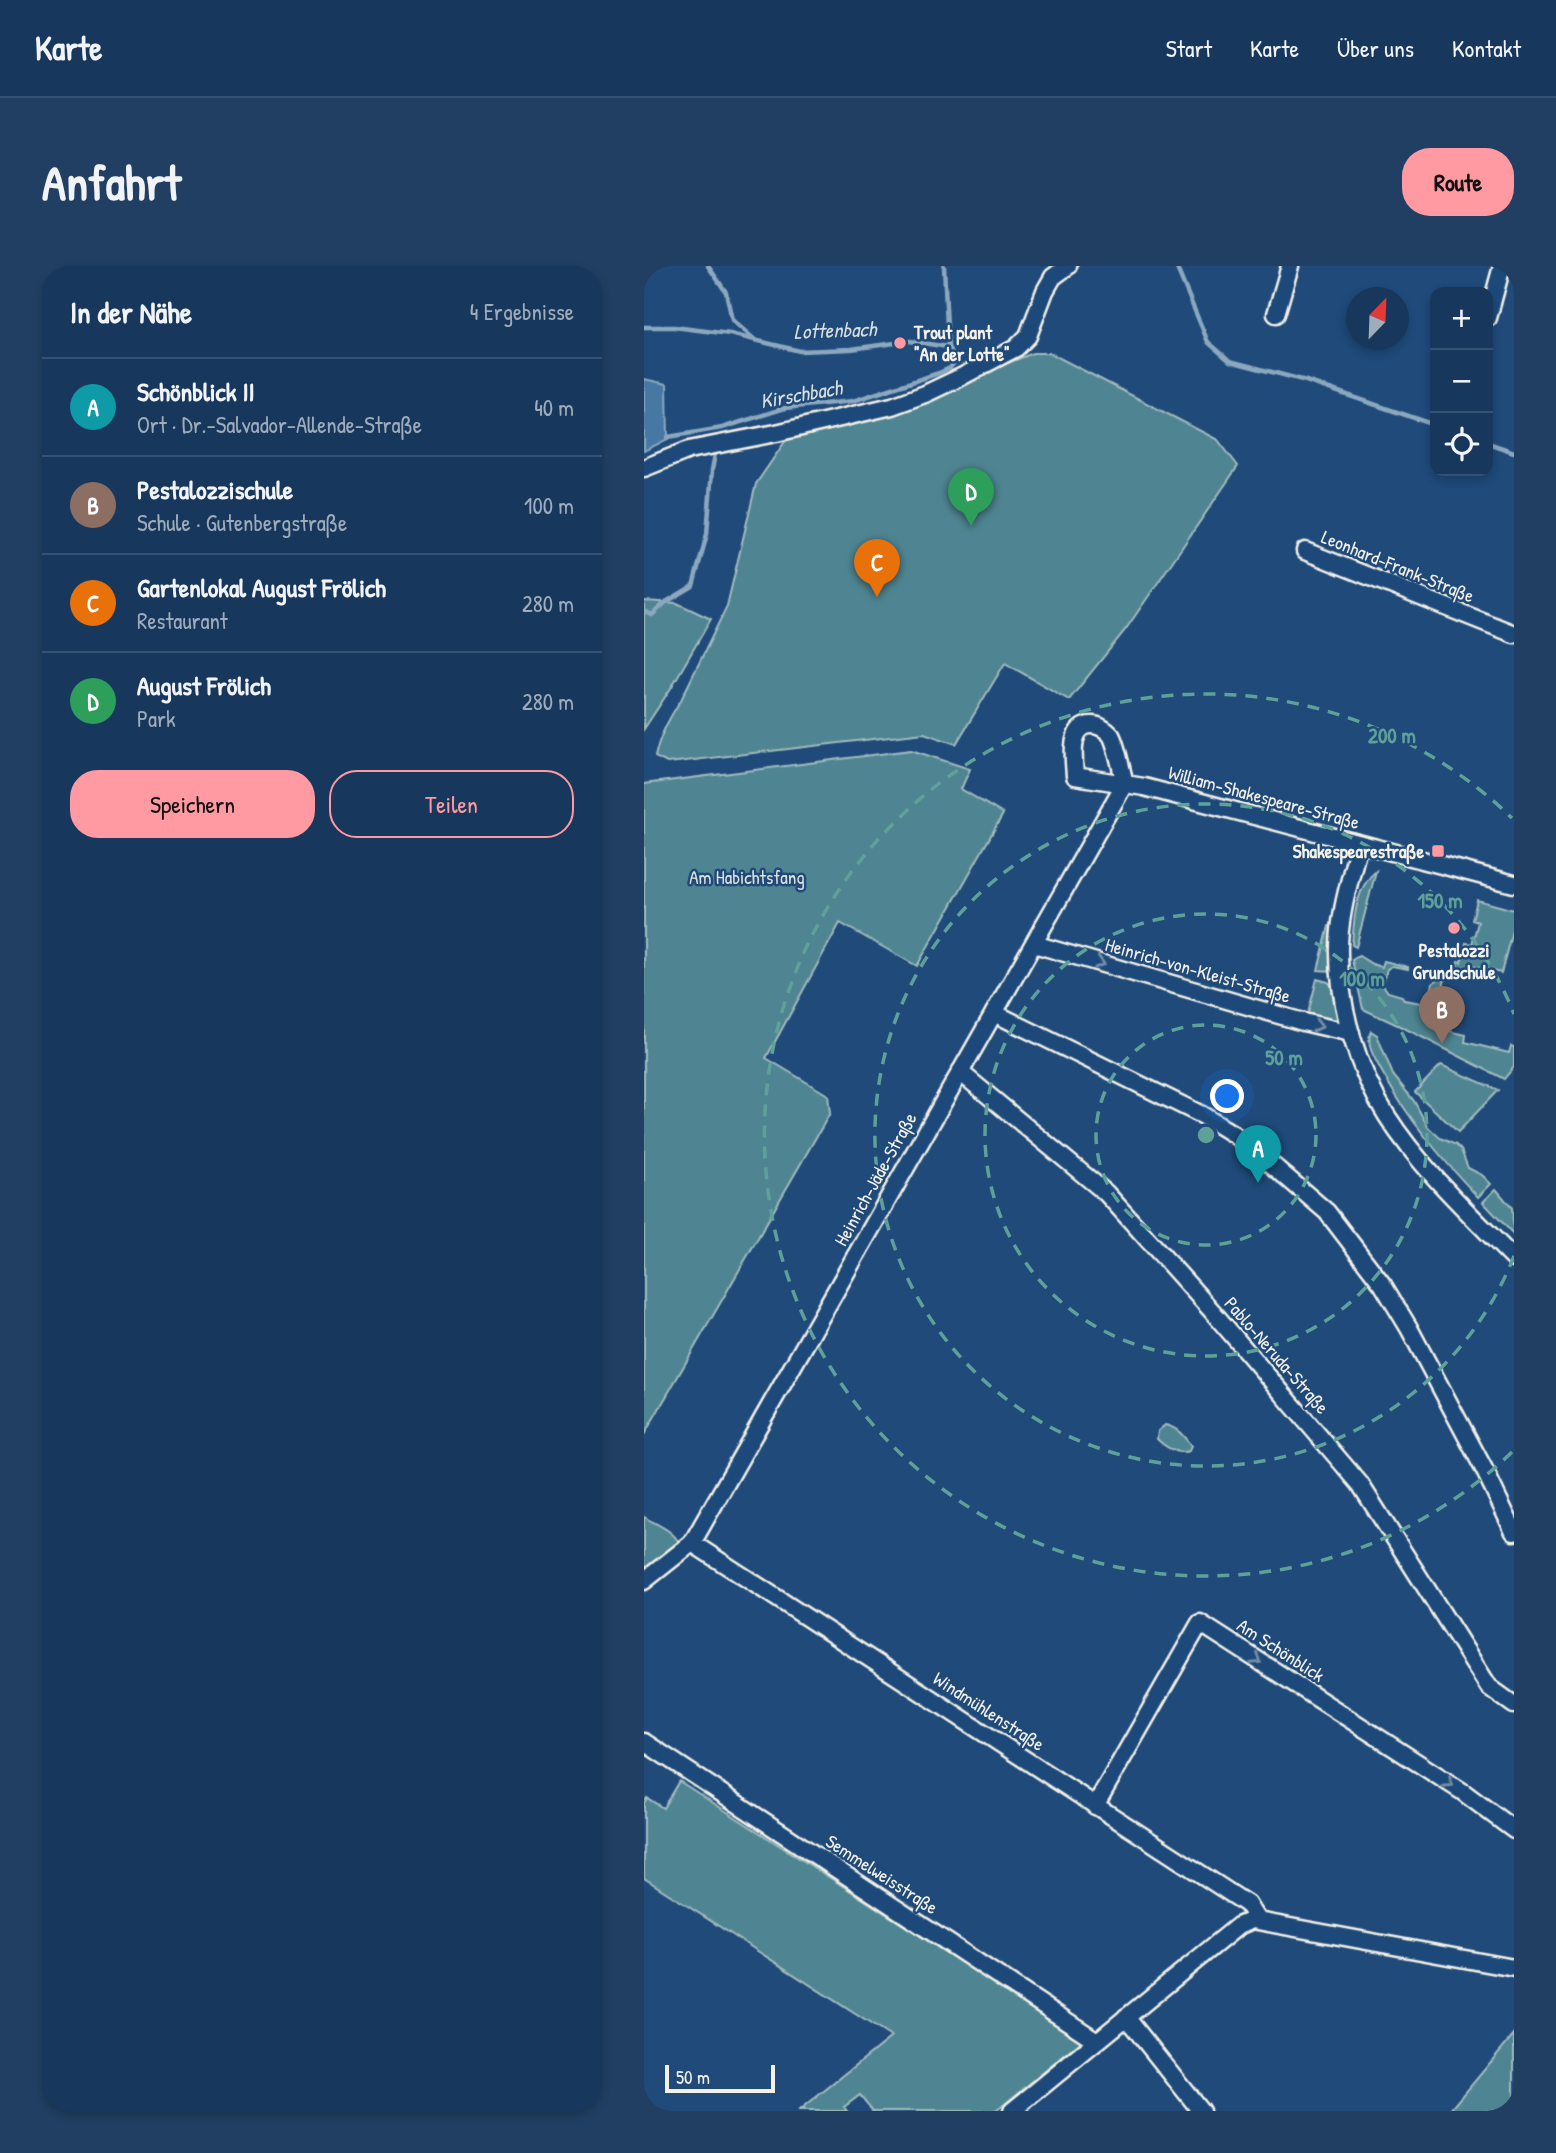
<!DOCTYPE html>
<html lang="de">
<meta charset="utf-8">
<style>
body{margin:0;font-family:"Patrick Hand",sans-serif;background:#203f62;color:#f1f3f6}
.controls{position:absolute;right:21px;top:21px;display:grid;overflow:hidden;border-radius:14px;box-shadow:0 4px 10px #0003}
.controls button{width:63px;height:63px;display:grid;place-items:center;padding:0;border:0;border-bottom:2px solid #365272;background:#17385c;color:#f1f3f6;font:35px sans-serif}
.compass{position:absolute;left:702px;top:21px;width:63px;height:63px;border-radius:50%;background:#17385c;box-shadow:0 4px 10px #0003;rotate:23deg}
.scale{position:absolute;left:21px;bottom:18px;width:110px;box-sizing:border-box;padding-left:7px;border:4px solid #f4f1e8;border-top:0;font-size:19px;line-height:24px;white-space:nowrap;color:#f4f1e8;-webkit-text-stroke:5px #1f4a7a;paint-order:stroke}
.you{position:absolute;left:584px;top:831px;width:24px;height:24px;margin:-18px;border:5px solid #fff;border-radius:50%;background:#1a73e8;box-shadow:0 0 0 10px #1a73e833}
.badge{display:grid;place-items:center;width:46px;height:46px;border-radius:50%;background:#ff9aa2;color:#fff;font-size:23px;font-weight:700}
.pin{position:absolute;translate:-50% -58px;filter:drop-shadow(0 2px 4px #0008)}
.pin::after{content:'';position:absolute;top:37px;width:24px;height:21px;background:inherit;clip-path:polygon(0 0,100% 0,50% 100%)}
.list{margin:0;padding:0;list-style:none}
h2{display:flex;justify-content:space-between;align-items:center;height:91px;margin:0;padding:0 28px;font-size:30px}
h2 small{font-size:23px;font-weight:400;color:#9eacbb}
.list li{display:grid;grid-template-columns:46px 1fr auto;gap:21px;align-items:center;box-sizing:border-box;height:98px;padding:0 28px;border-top:2px solid #365272}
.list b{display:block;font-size:26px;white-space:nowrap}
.list p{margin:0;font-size:23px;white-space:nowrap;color:#9eacbb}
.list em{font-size:23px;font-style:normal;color:#9eacbb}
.actions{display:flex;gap:14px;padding:21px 28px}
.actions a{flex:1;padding:16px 0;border:2px solid #ff9aa2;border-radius:28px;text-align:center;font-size:24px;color:#ff9aa2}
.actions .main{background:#ff9aa2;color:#111}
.icon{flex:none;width:38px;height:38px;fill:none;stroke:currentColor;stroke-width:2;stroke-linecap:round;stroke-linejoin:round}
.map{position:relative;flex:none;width:870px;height:1845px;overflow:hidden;border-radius:28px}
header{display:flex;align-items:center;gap:42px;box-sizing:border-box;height:98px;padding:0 35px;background:#17385c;border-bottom:2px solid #365272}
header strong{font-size:33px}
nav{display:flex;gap:38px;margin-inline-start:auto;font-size:24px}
.intro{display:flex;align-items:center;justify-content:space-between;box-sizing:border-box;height:168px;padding:0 42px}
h1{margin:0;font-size:49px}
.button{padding:18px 32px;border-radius:28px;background:#ff9aa2;color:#111;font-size:24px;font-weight:700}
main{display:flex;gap:42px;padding:0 42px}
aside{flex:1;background:#17385c;border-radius:28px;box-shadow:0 4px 10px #0003}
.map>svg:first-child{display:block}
</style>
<header>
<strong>Karte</strong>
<nav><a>Start</a><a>Karte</a><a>Über uns</a><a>Kontakt</a></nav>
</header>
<div class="intro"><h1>Anfahrt</h1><a class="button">Route</a></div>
<main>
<aside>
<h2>In der Nähe<small>4 Ergebnisse</small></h2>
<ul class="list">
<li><span class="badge" style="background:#0f9aa8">A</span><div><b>Schönblick II</b><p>Ort · Dr.-Salvador-Allende-Straße</p></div><em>40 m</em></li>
<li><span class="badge" style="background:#8d6e63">B</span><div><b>Pestalozzischule</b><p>Schule · Gutenbergstraße</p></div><em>100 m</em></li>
<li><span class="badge" style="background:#e8710a">C</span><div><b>Gartenlokal August Frölich</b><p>Restaurant</p></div><em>280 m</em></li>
<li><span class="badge" style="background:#2e9e5b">D</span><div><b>August Frölich</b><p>Park</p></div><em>280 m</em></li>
</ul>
<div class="actions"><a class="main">Speichern</a><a>Teilen</a></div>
</aside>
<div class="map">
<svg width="870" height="1845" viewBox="0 0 870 1845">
<rect width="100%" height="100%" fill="#1f4a7a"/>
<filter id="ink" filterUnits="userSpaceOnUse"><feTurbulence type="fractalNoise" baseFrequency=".0143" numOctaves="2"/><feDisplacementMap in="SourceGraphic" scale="14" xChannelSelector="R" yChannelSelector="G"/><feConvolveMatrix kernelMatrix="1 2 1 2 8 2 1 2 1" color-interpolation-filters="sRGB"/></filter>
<g filter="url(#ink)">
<g fill="#4f8592" stroke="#a2bbbd" stroke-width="2">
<path d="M 389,87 L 406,87 L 574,174 L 594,200 L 482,363 L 425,434 L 361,397 L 312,478 L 280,467 L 33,496 L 23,497 L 11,491 C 15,470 25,452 37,434 L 83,340 L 112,218 L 144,171 L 342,106 Z"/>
<path d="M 0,335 L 33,337 L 67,353 L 27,422 L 0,463 Z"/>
<path d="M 267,484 L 326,503 L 317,523 L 359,548 L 273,700 L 196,657 L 122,792 L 184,829 L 186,847 L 0,1169 L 0,518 Z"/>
<path d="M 732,605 L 712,681 L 708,679 C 710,654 711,622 732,605 Z"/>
<path d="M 833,634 L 870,644 L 870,657 L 857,707 L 827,700 L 825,707 L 815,704 L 814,706 L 811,706 L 814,695 L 817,696 L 822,677 L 828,678 L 834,656 L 828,654 Z"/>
<path d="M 685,660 L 688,660 L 687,705 L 674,704 Z"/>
<path d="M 715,690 L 728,698 L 738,701 L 740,695 L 764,701 L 764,703 L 748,700 L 743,703 L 739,719 L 744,726 L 758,730 L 760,734 L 784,738 L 789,717 L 794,713 L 801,713 L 789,761 L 822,769 L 821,776 L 865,787 L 867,780 L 870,781 L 870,801 L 860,813 L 760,762 L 719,743 L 708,694 Z"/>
<path d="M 673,713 L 684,716 L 687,719 L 694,751 L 689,756 L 663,751 Z"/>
<path d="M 727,765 L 733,769 L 749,809 L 770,835 L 784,861 L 796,872 L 812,879 L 817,884 L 824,902 L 838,909 L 847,918 L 834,931 C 797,892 764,853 738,806 C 732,794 721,779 727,765 Z"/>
<path d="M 797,799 L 854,824 L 814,866 L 771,826 Z"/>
<path d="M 852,923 L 868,942 L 870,969 L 839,936 Z"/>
<path d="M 521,1159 C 533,1161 540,1170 547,1180 L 545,1185 C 534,1189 521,1181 513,1173 L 514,1165 Z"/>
<path d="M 0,1251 C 12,1258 29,1264 35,1277 L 32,1283 L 0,1307 Z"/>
<path d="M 35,1515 L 439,1774 L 352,1845 L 229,1845 L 216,1829 L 200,1841 L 203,1845 L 155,1845 L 247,1771 L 0,1612 L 0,1537 L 3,1532 L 19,1542 Z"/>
<path d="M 870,1768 L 870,1845 L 806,1845 Z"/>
</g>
<path fill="#4678a3" stroke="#8ca8bf" stroke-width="2" d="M 0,113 L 23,118 L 24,173 L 0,185 Z"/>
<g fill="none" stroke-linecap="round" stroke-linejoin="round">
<g stroke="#8ca8bf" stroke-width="4.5">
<path d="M 64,0 L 82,26 L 88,54 L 111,74"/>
<path d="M 532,0 L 564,76 L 586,95 L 662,115 L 791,159"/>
<path d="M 0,61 L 30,61 L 86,68 L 156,85 L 207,83 L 266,75 L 304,81 L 300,0"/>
<path d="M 24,171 L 78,162 L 141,142 L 209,135 L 295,107 L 306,102 L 312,94 L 304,81"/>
<path d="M 844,177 L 870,186"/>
<path d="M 0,345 L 8,349 L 22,336 L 49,320 L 63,268 L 68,204 L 72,183"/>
</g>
<defs>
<g id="minor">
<path d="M 632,48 L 646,0"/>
<path d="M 844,52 L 858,0"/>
<path d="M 0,202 L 45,184 L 132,167 L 248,140 L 281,128 L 317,111 L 372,82 L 384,70 L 401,25 L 409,11 L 424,0"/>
<path d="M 661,285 L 870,368"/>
<path d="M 481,517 C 477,504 473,479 467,469 C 463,464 455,459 448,459 C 424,459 430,494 431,510 L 500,521 L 870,618"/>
<path d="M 715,578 C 706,614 694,651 695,688 C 695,741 714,805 743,850 C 777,903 825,947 870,993"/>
<path d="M 390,678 L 659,756 L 707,767"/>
<path d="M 350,747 L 558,849 L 589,868 L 619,891 L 683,946 L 739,1019 L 765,1062 L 841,1205 L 870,1266"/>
<path d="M 316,806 L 462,927 L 568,1045 L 716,1218 L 845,1421 L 870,1439"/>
<path d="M 48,1277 L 603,1638 L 613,1654"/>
<path d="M 0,1315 L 48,1277 L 481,517"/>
<path d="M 0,1476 L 453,1775"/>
<path d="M 451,1540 L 556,1357 L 819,1526 L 870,1564"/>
<path d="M 482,1751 L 557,1845"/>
<path d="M 368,1845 L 594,1660 L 608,1654 L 870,1702"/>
</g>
</defs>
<use href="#minor" stroke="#f4f1e8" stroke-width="21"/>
<use href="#minor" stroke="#1f4a7a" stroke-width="16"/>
</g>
<defs><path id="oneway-chevron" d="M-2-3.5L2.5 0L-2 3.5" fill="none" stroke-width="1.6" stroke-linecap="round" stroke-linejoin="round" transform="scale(1.75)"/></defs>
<g stroke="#748da6">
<use href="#oneway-chevron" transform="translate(456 697) rotate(16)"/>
<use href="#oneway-chevron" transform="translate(674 760) rotate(14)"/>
<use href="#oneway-chevron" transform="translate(613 1394) rotate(33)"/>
<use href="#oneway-chevron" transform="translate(805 1517) rotate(33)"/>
</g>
</g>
<g fill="none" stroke="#5fa199" stroke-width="3.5" stroke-dasharray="12 9">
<circle cx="562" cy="869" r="110"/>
<circle cx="562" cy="869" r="221"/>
<path d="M870 990A331 331 0 1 1 870 748"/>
<path d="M868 1186A441 441 0 1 1 868 552"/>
</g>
<g fill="#ff9aa2" stroke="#1f4a7a" stroke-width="2.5">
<circle cx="256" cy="77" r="7"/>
<rect x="787" y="578" width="14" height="14" rx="3.5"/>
<circle cx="810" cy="662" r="7"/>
</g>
<g text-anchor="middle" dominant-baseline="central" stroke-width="5" stroke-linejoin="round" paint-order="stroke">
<g font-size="19" font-weight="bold" fill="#f4f1e8" stroke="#1f4a7a" text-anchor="start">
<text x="270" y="66">Trout plant<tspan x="270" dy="22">"An der Lotte"</tspan></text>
<text x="780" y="585" text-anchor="end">Shakespearestraße</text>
<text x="810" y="684" text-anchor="middle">Pestalozzi<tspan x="810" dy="22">Grundschule</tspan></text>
</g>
<g font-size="19" fill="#f4f1e8" stroke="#1f4a7a">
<text transform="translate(754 300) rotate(22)">Leonhard-Frank-Straße</text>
<text transform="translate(620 531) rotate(15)">William-Shakespeare-Straße</text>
<text transform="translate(554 704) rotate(16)">Heinrich-von-Kleist-Straße</text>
<text transform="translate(231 913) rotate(-61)">Heinrich-Jäde-Straße</text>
<text transform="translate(633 1089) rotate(49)">Pablo-Neruda-Straße</text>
<text transform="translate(637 1384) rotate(33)">Am Schönblick</text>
<text transform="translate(345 1445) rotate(33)">Windmühlenstraße</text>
<text transform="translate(238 1608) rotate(33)">Semmelweisstraße</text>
</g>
<g font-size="19" fill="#dbe1db" stroke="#1f4a7a">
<text x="103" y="611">Am Habichtsfang</text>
</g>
<g font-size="21" font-style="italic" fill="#dadfde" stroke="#1f4a7a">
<text transform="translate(191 64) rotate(-2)">Lottenbach</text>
<text transform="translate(157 128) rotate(-10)">Kirschbach</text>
</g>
</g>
<circle cx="562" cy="869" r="10" fill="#5fa199" stroke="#1f4a7a" stroke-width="3.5"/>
<g font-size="21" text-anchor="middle" font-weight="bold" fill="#5fa199" stroke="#1f4a7a" stroke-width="5" stroke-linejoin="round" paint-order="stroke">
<text x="748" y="477">200 m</text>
<text x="796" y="642">150 m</text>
<text x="718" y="720">100 m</text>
<text x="640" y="799">50 m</text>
</g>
</svg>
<div class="controls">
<button>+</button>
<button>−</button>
<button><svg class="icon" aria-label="locate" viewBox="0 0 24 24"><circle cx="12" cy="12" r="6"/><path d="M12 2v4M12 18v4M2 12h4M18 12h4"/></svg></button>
</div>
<svg class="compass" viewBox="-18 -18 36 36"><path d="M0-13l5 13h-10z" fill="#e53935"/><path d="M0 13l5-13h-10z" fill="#9eacbb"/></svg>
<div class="scale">50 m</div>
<div class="you"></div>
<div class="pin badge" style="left:614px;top:917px;background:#0f9aa8">A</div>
<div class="pin badge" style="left:798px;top:778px;background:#8d6e63">B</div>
<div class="pin badge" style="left:233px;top:331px;background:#e8710a">C</div>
<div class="pin badge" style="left:327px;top:260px;background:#2e9e5b">D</div>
</div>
</main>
